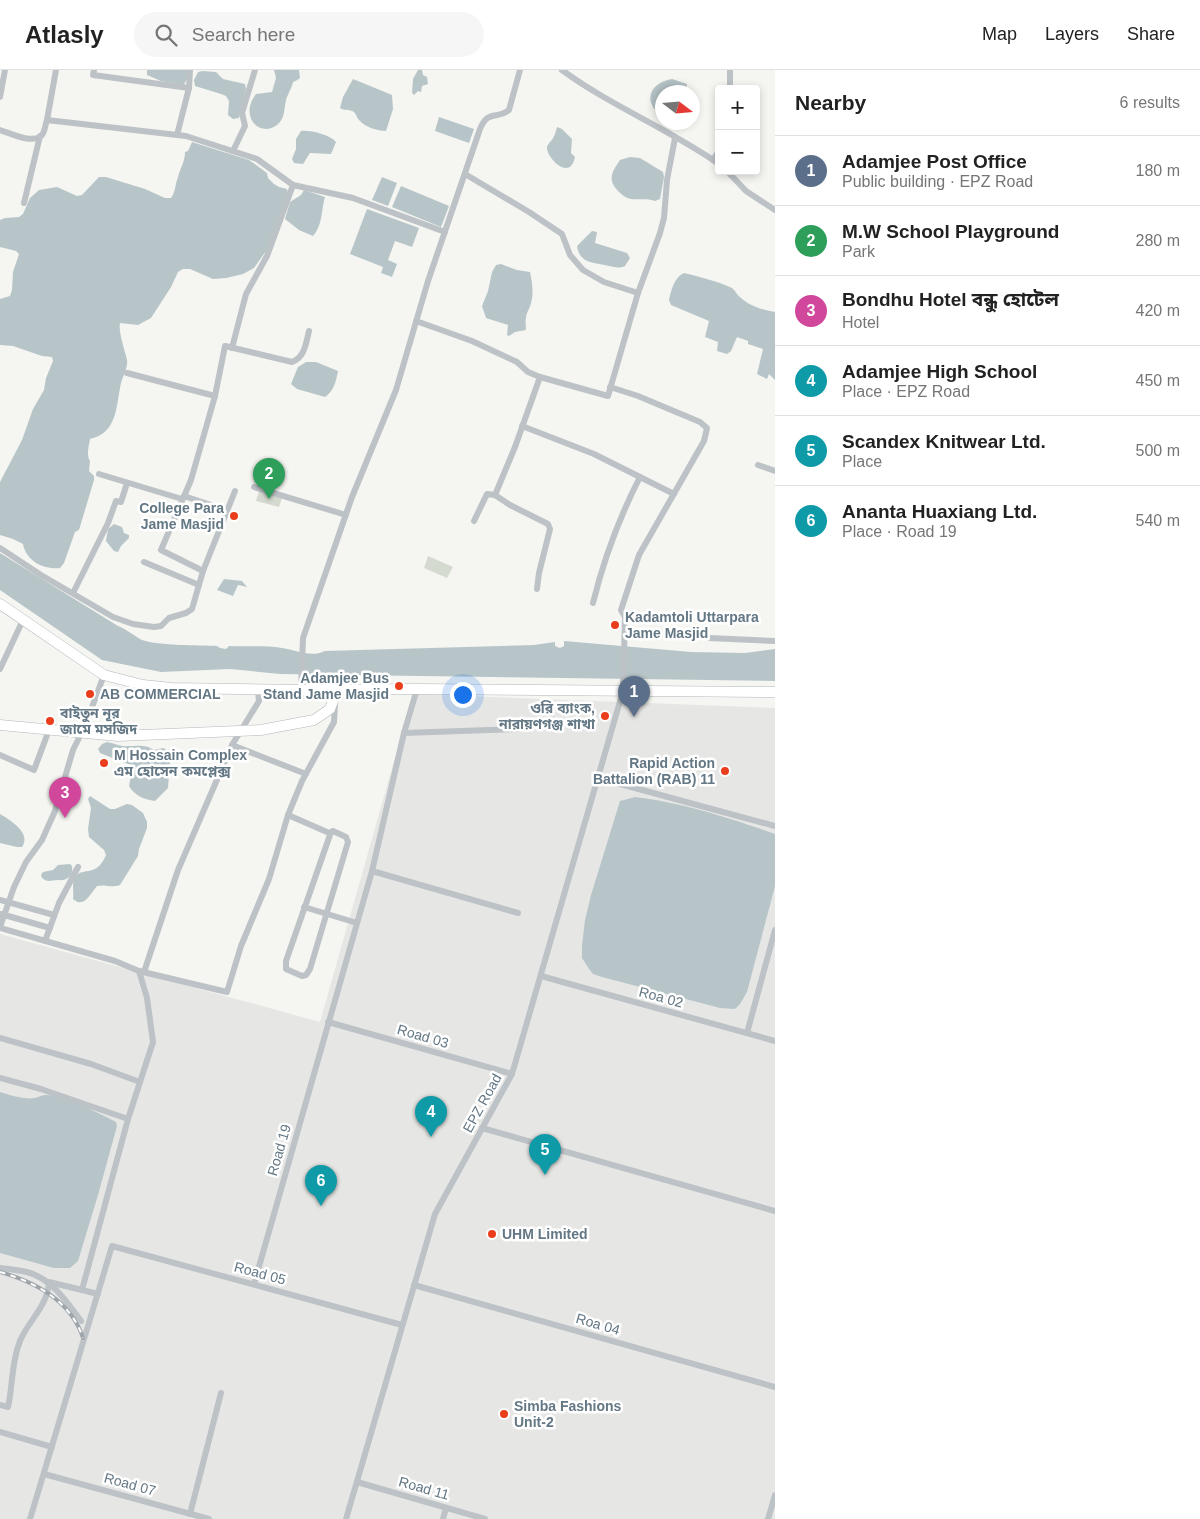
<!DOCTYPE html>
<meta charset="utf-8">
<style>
body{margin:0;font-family:Helvetica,"Noto Sans Bengali",sans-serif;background:#f6f6f6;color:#222}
.controls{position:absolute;right:15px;top:15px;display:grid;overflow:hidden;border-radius:5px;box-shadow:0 2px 8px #0003}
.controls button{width:45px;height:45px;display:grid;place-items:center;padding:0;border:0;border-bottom:1px solid #e0e0e0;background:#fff;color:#222;font:25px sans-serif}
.compass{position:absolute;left:655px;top:15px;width:45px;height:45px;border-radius:50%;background:#fff;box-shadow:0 2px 8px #0003;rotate:106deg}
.you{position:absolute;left:462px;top:624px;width:18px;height:18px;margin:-12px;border:4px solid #fff;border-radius:50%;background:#1a73e8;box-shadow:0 0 0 8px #1a73e833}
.badge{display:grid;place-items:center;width:32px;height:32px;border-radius:50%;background:#ea3d1c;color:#fff;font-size:16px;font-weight:700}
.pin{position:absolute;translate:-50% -41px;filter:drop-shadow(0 1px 2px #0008)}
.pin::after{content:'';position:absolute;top:26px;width:18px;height:15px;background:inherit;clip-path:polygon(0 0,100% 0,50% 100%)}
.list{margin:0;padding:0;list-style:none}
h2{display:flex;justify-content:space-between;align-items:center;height:65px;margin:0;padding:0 20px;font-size:21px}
h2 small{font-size:16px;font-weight:400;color:#767676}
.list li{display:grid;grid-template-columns:32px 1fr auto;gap:15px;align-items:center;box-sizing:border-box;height:70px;padding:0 20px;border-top:1px solid #e0e0e0}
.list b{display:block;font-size:19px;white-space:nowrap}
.list p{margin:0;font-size:16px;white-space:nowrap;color:#767676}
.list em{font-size:16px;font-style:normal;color:#767676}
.icon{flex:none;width:28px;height:28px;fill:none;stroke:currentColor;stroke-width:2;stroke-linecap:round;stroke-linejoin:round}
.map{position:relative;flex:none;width:775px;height:1449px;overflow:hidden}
header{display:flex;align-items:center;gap:30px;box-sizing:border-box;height:70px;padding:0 25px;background:#fff;border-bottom:1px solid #e0e0e0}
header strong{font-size:24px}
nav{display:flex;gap:28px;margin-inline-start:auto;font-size:18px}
.search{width:350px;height:45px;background:#f6f6f6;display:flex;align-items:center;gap:12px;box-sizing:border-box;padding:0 18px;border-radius:28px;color:#767676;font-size:19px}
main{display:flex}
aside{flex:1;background:#fff}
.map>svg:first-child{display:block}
</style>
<header>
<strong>Atlasly</strong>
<div class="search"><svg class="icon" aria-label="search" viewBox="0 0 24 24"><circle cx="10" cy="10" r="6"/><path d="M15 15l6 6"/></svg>Search here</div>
<nav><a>Map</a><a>Layers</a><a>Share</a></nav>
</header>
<main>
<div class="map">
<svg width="775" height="1449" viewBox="0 0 775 1449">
<rect width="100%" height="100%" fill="#f5f5f1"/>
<path fill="#e6e6e5" d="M 413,624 L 775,638 L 775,1449 L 0,1449 L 0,864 L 320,952 Z"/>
<g fill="#d5dad0">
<path d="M 259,421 L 282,428 L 279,437 L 256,431 Z"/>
<path d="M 428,486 L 453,497 L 447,508 L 424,498 Z"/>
</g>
<g fill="#b7c5c9">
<path d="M 147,0 L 187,0 L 188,6 L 184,15 L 161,11 L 147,5 Z"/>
<path d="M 274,0 L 299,0 L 300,8 C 298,10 295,11 293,12 C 293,13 291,19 290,20 C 289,23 287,26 286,30 C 284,39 285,49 277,55 C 259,68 239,46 256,24 L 272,22 L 276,8 Z"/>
<path d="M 418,0 L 422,0 L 423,5 L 427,7 L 428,14 L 422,16 L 421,22 L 418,21 L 414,25 L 412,23 L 413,9 Z"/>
<path d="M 203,1 L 216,2 L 223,9 L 245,14 L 246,19 L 239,48 L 233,49 L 228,45 L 229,31 L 226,26 L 221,24 L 195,16 L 194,10 L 198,2 Z"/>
<path d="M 353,9 L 392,25 L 393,39 L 386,61 C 377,61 365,57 359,50 C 356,47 356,42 352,41 C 347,39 345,41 340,38 L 343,27 Z"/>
<path d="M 672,9 L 687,14 L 686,22 L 662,22 L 662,46 C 643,33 648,13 672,9 Z"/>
<path d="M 439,47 L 474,59 L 469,73 L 435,61 Z"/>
<path d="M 557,57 L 562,59 L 572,69 L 571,83 L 575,87 C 570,112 547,88 547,78 C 547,74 551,72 553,68 C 555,65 556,61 557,57 Z"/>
<path d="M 301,61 C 311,60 330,65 336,72 L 331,84 L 310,83 L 303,94 L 294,93 L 292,89 L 296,79 L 296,69 Z"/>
<path d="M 192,72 L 249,90 L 267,103 L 268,108 L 274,114 L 279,117 L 287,119 L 288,123 L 266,181 L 254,198 L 243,204 L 226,208 L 213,209 L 190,199 L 183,199 L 178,202 L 171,217 L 151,248 L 138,255 L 120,253 C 118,261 125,281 127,290 C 128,297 123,306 121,313 C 116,335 118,363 90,369 C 89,376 86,385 90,391 L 89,401 L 94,406 L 94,410 L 79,460 L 75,462 L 64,493 L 60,498 C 44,500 26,491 23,474 L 13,469 L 0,465 L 0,412 L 22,370 L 33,339 L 44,320 L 46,308 L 53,291 L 52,287 L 42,286 L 13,276 L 0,275 L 0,229 L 10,226 L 12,220 L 13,202 L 19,184 L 16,181 L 0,177 L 0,150 L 5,148 L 19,147 L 23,144 L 30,128 L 39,120 L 57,117 L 77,126 L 82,125 L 99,107 L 106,107 L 145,119 L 165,128 L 171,128 C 176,121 175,114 178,107 C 180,98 185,92 185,82 L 188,81 Z"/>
<path d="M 630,87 L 640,88 L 663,102 L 664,107 L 660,129 L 655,131 C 646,128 640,130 631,129 C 626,128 622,125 618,121 C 607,109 612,102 620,90 Z"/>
<path d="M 382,107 L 397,113 L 388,136 L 372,130 Z"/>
<path d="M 401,116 L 449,136 L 441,157 L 392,137 Z"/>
<path d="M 304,120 L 325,127 C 321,140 323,155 313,166 L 299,160 L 285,149 L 290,132 L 301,125 Z"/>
<path d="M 367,139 L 419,158 L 412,177 L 395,171 L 388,190 L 397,194 L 392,207 L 381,203 L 383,197 L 350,184 Z"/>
<path d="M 592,161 L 597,162 L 595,173 L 627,183 L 630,188 L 625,196 C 619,199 615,197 609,196 C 595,192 580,195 577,176 Z"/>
<path d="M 501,194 L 517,200 L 530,202 C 532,211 534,224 531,233 C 530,238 526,243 526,248 C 525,252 526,256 526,260 L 515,262 L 509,266 L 507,265 L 508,255 L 486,248 L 482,236 L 488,221 L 492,202 L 496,195 Z"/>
<path d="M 684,203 C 700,207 717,211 732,218 C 736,221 736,224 740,227 C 749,236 763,240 775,242 L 775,310 L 769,304 L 767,309 L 757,304 L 763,279 L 748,274 L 748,271 L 737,267 L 731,281 L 727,284 L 717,281 L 718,272 L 705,267 L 709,251 L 671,235 L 669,230 C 671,221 674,207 684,203 Z"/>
<path d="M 306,292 L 316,292 L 338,301 C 336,311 334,321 325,327 L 297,319 L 291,314 L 298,297 Z"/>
<path d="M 114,454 L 122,457 L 124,463 L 129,465 L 129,468 L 121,476 L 118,482 L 114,481 L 106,471 L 108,459 Z"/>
<path d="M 0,483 L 118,556 C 126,559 136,567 142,570 C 160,576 197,575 217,576 L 220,578 L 226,579 L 229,576 C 247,577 265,575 282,578 C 297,580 310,588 325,581 L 534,575 L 555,572 L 555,576 L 560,578 L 564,576 L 564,571 L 691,582 L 745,583 L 775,579 L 775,611 L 280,604 L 230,599 L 161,602 L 102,590 L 0,520 Z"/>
<path d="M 224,509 L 242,511 L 247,517 L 238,515 L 233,526 L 217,520 Z"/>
<path d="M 107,672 C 114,673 121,677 128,676 C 138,676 145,674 154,680 L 163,678 L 171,682 L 168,718 L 155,731 C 143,729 135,726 129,716 L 133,696 L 100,683 L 98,679 L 102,674 Z"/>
<path d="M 90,726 L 110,739 L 115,739 L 127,734 L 132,735 L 143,743 L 147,752 L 147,758 L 139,779 L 138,786 L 120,815 C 112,818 105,814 97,816 C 90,824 84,839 73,829 C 74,823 72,815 74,810 C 80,794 96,810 106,785 L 104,780 L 89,767 L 88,759 L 91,738 L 88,729 Z"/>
<path d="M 635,727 C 680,732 733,749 775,764 L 775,816 L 747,922 L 740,934 L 735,939 L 720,938 L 602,907 L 593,904 L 589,899 L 582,888 L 582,875 L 585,850 L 591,825 L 620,731 Z"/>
<path d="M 0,744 C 10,750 32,763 22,777 L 17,777 L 0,773 Z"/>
<path d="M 70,794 L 72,796 C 74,806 67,811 58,810 C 51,810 48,813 42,808 L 41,805 L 43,802 L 53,800 L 58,795 Z"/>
<path d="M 0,1022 C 10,1025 25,1030 35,1028 C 39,1027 42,1025 46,1025 C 65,1026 99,1043 116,1052 L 117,1056 L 98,1125 L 78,1191 L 70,1198 L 54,1198 L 0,1183 Z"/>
</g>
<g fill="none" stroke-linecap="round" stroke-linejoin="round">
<defs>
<g id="primary">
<path d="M 0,534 L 104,605 L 143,615 L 172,618 L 301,620 L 417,619 L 775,622"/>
<path d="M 0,655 L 118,666 L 261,660 L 314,650 L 330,639 L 337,620"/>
</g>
</defs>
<use href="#primary" stroke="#b3b8bc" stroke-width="11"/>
<g stroke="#bdc2c6" stroke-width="6">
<path d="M 94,0 L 93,5 L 189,18"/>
<path d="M 562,0 C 611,36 669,59 719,94"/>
<path d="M 730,0 L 730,19"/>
<path d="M 0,27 L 5,0"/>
<path d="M 47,50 L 56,0"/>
<path d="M 0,60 C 10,63 31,74 41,66 C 45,63 45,55 47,50 L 186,66 L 257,89 L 293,115 L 353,128 L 445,162"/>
<path d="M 177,65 L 189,18 L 190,0"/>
<path d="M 233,81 L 245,56 L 242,43 L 255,0"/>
<path d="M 713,90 L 719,81"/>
<path d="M 727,101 L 746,121 L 775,140"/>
<path d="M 465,104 L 529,142 L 562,164 L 570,185 L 583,200 L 604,212 L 638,223"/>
<path d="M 24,133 L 40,66"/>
<path d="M 416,251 L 472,271 L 517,292 L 528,302 L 540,307 L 608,326 L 638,223 L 660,163 L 664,148 L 667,110 L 675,68"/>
<path d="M 232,278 L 246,224 L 267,186 L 293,115"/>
<path d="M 127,303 L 215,326"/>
<path d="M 522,356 L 594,384 L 674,424"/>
<path d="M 758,395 L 775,401"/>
<path d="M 99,404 L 182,429"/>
<path d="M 254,417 L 346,445"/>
<path d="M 495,425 L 510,435 L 548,454 L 550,459 L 539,503 L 537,519"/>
<path d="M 184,426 L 226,440"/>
<path d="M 474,451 L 487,424 L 495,425 L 515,377 L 540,307"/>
<path d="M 0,478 L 41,505 L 113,547 L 133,554 L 154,557 L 161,556 L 169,548 L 186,543 L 192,539 L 203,501 L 235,421"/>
<path d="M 144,492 L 199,515"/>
<path d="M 203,501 L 161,480 L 191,410 L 215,326 L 225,276 L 292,292 C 305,287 306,273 309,261"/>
<path d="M 73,523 L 108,453 L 116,431 L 121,432 L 127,413"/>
<path d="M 593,533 C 604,488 619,448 640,407"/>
<path d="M 709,568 L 775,571"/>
<path d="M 0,599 L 23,550"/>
<path d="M 301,620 L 303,568 L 352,427 L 396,320 L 428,211 L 480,59 C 488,39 497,50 509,40 L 520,0"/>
<path d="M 404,663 L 518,659"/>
<path d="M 232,675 L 306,704"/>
<path d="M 0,685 L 34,700 L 49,660"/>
<path d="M 598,708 L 775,756"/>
<path d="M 288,745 L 327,762"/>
<path d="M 333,761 L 346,767 L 348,772 L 310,899 L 306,905 L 302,906 L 286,899 L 286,891 L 331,762 Z"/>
<path d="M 372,801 L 518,843"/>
<path d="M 0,830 L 54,845"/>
<path d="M 304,837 L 357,853"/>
<path d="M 1,844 L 50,858"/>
<path d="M 0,857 L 14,817 L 26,792 L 42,770 L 55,741 L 73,680 L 85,656 L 104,605"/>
<path d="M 0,858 L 115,891 L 139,901"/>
<path d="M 45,871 L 59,833 L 78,797"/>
<path d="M 144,902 L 178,800 L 232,675 L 259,631 L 258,620"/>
<path d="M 541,906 L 775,971"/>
<path d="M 328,952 L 512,1004"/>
<path d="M 747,963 L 775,860"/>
<path d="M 0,968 L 91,994 L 140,1012"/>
<path d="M 0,1008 L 41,1019 L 128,1049"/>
<path d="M 482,1058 L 775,1141"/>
<path d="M 0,1198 C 9,1199 18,1200 27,1202 C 51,1208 67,1232 81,1251"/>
<path d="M 254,1214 L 372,801 L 404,663 L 417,619"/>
<path d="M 414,1215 L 775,1317"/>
<path d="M 98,1224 L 82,1220 L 128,1049 L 153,972 L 147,928 L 139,901 L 227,922 L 241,876 L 269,809 L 288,745 L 302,711 L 334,652 L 335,634"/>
<path d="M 0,1335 L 8,1337 C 13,1315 11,1293 20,1271 C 28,1251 48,1236 49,1212 L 82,1220"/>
<path d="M 0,1362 L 52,1377"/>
<path d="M 44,1404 L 209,1449"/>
<path d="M 357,1412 L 485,1449"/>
<path d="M 190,1444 L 221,1323"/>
<path d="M 30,1449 L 112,1176 L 402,1255"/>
<path d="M 346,1449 L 435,1144 L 512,1004 L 623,621 L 625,547 L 621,540 L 639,485 L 704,371 L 707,358 L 700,352 L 638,326 L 610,317"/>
<path d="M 443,1449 L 446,1438"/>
<path d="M 768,1449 L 775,1425"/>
</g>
<use href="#primary" stroke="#fff" stroke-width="10"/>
<defs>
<path id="rail" d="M 0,1202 C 35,1212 71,1231 83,1268"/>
</defs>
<use href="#rail" stroke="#9ea6ac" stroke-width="4"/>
<use href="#rail" stroke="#fff" stroke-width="2" stroke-dasharray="5.5" stroke-linecap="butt"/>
</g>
<g fill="#ea3d1c" stroke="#fff" stroke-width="2">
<circle cx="234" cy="446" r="5"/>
<circle cx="615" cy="555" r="5"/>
<circle cx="399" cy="616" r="5"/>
<circle cx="90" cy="624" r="5"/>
<circle cx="605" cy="646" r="5"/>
<circle cx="50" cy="651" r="5"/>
<circle cx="104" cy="693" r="5"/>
<circle cx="725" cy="701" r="5"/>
<circle cx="492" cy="1164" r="5"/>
<circle cx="504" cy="1344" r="5"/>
</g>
<g text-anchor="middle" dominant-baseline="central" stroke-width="5" stroke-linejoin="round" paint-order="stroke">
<g font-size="14" font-weight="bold" fill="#637784" stroke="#fff" text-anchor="start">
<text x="224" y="438" text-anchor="end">College Para<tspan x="224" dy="16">Jame Masjid</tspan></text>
<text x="625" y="547">Kadamtoli Uttarpara<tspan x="625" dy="16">Jame Masjid</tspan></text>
<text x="389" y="608" text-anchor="end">Adamjee Bus<tspan x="389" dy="16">Stand Jame Masjid</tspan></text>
<text x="100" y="624">AB COMMERCIAL</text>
<text x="595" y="638" text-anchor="end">ওরি ব্যাংক,<tspan x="595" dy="16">নারায়ণগঞ্জ শাখা</tspan></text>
<text x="60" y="643">বাইতুন নূর<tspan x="60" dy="16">জামে মসজিদ</tspan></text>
<text x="114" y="685">M Hossain Complex<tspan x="114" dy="16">এম হোসেন কমপ্লেক্স</tspan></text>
<text x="715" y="693" text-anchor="end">Rapid Action<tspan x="715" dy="16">Battalion (RAB) 11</tspan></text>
<text x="502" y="1164">UHM Limited</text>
<text x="514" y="1336">Simba Fashions<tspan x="514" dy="16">Unit-2</tspan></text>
</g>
<g font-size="14" fill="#637784" stroke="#fff">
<text transform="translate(661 927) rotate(15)">Roa 02</text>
<text transform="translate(423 966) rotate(16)">Road 03</text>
<text transform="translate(482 1033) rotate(-61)">EPZ Road</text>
<text transform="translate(279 1080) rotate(-74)">Road 19</text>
<text transform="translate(260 1203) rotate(15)">Road 05</text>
<text transform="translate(598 1254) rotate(16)">Roa 04</text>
<text transform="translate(130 1414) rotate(15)">Road 07</text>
<text transform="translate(424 1418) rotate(16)">Road 11</text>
</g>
</g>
</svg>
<div class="controls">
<button>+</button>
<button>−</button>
</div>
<svg class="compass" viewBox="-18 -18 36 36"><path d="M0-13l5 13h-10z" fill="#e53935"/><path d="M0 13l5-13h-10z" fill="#767676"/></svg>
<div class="you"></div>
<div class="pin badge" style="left:634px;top:647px;background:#5c6f8a">1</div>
<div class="pin badge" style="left:269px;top:429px;background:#2e9e5b">2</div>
<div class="pin badge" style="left:65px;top:748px;background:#d1479c">3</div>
<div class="pin badge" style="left:431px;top:1067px;background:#0f9aa8">4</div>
<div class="pin badge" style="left:545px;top:1105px;background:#0f9aa8">5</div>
<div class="pin badge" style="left:321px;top:1136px;background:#0f9aa8">6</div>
</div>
<aside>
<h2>Nearby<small>6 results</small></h2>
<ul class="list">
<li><span class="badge" style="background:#5c6f8a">1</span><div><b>Adamjee Post Office</b><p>Public building · EPZ Road</p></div><em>180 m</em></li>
<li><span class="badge" style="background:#2e9e5b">2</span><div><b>M.W School Playground</b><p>Park</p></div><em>280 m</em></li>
<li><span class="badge" style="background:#d1479c">3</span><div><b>Bondhu Hotel বন্ধু হোটেল</b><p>Hotel</p></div><em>420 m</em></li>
<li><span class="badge" style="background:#0f9aa8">4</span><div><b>Adamjee High School</b><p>Place · EPZ Road</p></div><em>450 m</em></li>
<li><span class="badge" style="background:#0f9aa8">5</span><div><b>Scandex Knitwear Ltd.</b><p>Place</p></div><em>500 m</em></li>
<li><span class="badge" style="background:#0f9aa8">6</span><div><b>Ananta Huaxiang Ltd.</b><p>Place · Road 19</p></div><em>540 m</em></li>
</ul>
</aside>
</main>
